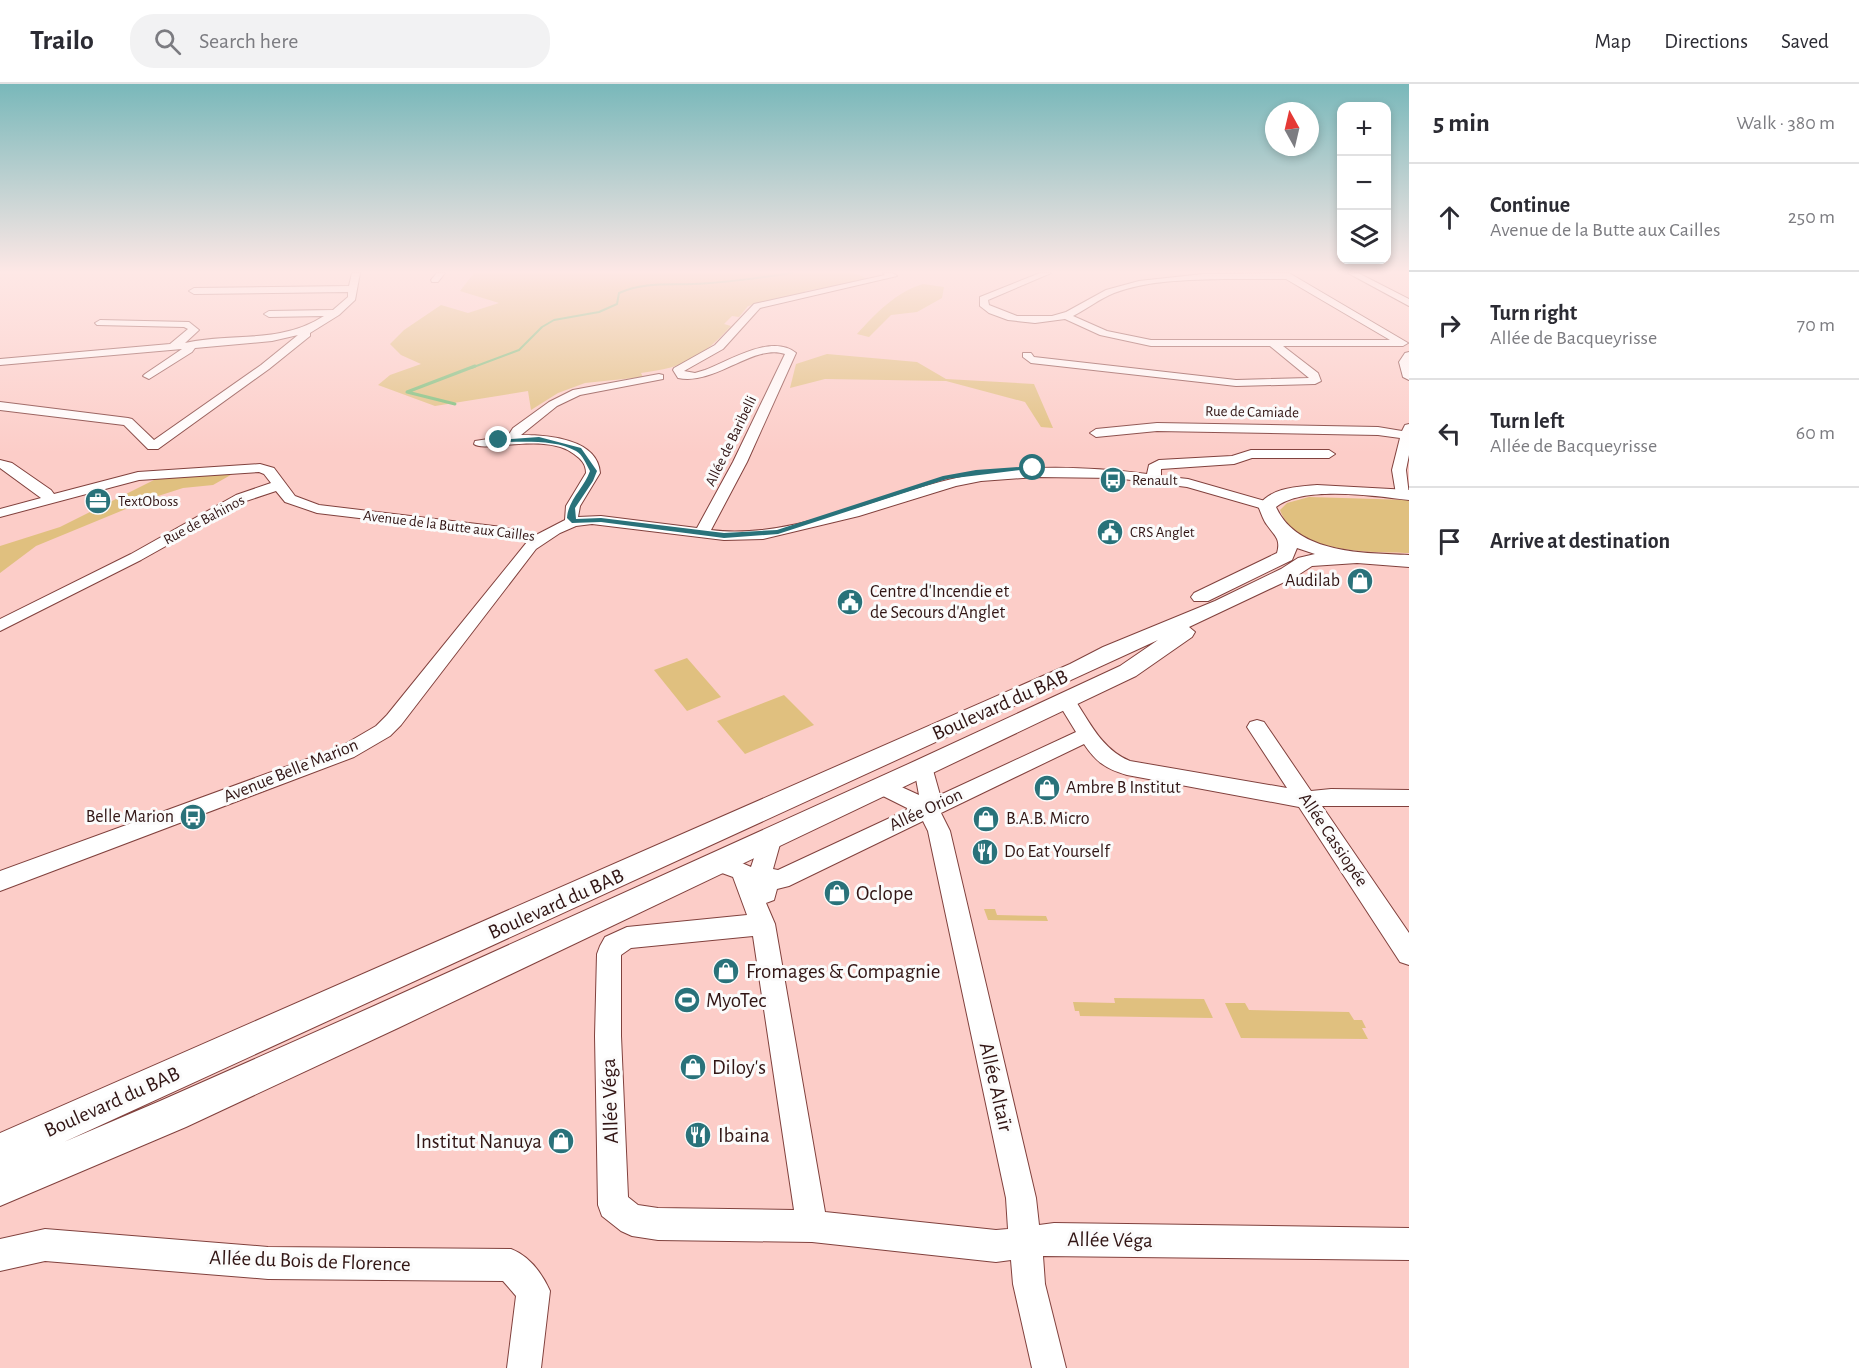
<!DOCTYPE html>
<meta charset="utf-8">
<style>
body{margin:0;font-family:"Alegreya Sans",sans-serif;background:#f2f2f3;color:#2b2b33}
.controls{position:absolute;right:18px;top:18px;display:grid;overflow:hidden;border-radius:12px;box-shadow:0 3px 9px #0003}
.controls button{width:54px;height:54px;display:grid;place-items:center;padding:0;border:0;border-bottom:2px solid #e1e1e2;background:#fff;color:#2b2b33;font:30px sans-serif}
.compass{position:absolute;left:1265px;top:18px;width:54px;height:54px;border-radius:50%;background:#fff;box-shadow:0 3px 9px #0003;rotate:352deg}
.stop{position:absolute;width:18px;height:18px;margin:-14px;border:4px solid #29727a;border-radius:50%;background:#fff}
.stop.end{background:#29727a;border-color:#fff;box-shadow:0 2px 6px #0008}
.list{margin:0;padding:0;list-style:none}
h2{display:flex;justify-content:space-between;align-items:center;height:78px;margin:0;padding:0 24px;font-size:26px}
h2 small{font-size:20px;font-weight:400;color:#7c7c81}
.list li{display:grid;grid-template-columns:39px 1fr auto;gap:18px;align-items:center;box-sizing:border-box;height:108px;padding:0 24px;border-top:2px solid #e1e1e2}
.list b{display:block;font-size:22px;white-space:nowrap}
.list p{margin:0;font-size:20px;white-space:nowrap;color:#7c7c81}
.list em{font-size:20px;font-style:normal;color:#7c7c81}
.icon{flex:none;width:33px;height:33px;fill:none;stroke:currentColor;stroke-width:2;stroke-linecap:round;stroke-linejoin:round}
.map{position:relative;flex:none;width:1409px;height:1284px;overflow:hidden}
header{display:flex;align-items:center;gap:36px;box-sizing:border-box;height:84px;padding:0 30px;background:#fff;border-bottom:2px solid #e1e1e2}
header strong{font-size:28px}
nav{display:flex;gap:33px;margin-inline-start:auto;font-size:21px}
.search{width:420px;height:54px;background:#f2f2f3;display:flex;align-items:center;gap:15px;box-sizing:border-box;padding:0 21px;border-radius:24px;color:#7c7c81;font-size:22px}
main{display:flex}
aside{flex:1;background:#fff}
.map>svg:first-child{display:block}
</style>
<header>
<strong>Trailo</strong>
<div class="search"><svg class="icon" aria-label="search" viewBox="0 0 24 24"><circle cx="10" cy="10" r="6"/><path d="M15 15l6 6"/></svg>Search here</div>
<nav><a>Map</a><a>Directions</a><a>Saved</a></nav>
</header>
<main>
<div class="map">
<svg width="1409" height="1284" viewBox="0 0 1409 1284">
<rect width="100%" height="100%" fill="#fccdc8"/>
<g fill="#e0c07f">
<path d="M 474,189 L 854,189 L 870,196 L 805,207 L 808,209 L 748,222 L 739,233 L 732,232 L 724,240 L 731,242 C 701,274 686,283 641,289 L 643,293 L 585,299 L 558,309 L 531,326 L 528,307 L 435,322 L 378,301 L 390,291 L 421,280 L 401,271 L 390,260 L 404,246 L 441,221 L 468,229 L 499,219 L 460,207 Z"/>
<path d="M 923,200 L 944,203 L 942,214 L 917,228 L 891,231 L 869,253 L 857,250 C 876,229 896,208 923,200 Z"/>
<path d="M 827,270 L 917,278 L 946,295 L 1034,300 L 1053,344 L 1041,343 L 1025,318 L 946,297 L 825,295 L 790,304 L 796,280 Z"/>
<path d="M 236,388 L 213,401 L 183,404 L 155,413 L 36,462 L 0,489 L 0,462 L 60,443 L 160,393 Z"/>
<path d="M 1309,413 L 1409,416 L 1409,469 C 1371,468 1296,470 1280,426 L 1287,419 Z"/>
<path d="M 687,574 L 721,613 L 687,627 L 654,586 Z"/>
<path d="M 784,611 L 814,641 L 745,670 L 717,637 Z"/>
<path d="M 984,825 L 995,825 L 997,831 L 1046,832 L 1048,837 L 988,836 Z"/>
<path d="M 1114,914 L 1204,915 L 1213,934 L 1080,932 L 1079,927 L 1075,927 L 1073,918 L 1115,919 Z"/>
<path d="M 1225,919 L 1245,919 L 1249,926 L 1349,928 L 1354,936 L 1362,936 L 1366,944 L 1362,944 L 1368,955 L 1241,954 Z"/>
</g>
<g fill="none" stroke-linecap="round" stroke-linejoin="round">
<path stroke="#73be75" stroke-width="2" d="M 471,284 L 519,266 L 542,243 L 554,236 L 599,228 L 617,220 L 619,209 C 643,198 667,201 693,200 C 726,199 759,194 792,189"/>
<path stroke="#73be75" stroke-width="3" d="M 455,320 L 407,308 L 475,282"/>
<defs>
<g id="minor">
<path d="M 352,189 L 360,189 L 355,216 L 339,231 L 310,249 L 310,252 L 269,285 L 158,365 L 148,365 L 124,341 L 0,326 L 0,318 L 128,334 L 132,335 L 154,356 L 261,281 L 298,251 L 272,257 L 195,264 L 192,268 L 149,295 L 143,292 L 145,290 L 182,265 L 0,281 L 0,275 L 170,260 L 188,245 L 184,243 L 97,241 L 95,239 L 100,236 L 189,238 L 199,246 L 185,259 C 233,248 278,261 324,232 L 269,233 L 264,230 L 269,227 L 333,226 L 348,213 L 348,208 L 194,210 L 189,207 L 194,204 L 349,202 Z"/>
<path d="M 437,189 L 445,189 L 438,198 L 432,198 L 431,196 Z"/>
<path d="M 883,189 L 893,189 L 897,192 L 760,224 L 723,265 L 684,287 L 695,289 L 705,286 C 729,277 772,249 796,269 L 747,378 L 711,446 C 789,456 877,413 952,395 C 1014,380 1084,382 1147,390 L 1149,381 L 1159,376 L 1232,372 L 1251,366 L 1329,366 L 1335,370 L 1329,374 L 1252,374 L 1234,380 L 1161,385 L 1161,392 L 1188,395 L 1272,419 L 1274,422 L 1267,426 L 1187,403 L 1115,394 L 1037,393 L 981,397 L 956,402 L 859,432 L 763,455 L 724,456 L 592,440 L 576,442 L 560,449 L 536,465 L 401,641 L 390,652 L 354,673 L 0,807 L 0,787 L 340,663 L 376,642 L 387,631 L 527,458 L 502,451 L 317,429 L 285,418 L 276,407 L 246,417 L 141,476 L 0,547 L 0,535 L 131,470 L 236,411 L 271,399 L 264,390 L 259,388 L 139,396 L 0,433 L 0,425 L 41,414 L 0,384 L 0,376 L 12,379 L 51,406 L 54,410 L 138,388 L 260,380 L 274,384 L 295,412 L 319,421 L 502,443 L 536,451 L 565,436 L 566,422 L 586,389 C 586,380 581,375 574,370 C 546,348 483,369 474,360 L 475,357 L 508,352 L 513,344 L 549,318 L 573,306 L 659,290 L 663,291 L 663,295 L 580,311 L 557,322 L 521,351 C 546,351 598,354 600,389 L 580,422 L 578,433 L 601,432 L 697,444 L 733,378 L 785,270 C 754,259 715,302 678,294 L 673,286 L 674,284 L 715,261 L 754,220 L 885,191 Z"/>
<path d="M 1040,189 L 1051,189 L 988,216 L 989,221 L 1017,232 L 1052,232 L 1066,228 L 1106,206 L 1139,197 L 1203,190 L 1289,189 L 1408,259 L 1403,262 L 1283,262 L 1318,289 L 1321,297 L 1315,300 L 1236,302 L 1031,279 L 1023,273 L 1023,269 L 1031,269 L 1034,273 L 1236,296 L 1309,294 L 1270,262 L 1151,262 L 1100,251 L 1065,235 L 1035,239 L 1008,236 L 989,229 L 980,222 L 980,213 ZM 1224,195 L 1286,195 L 1390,256 L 1151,256 L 1107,247 L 1073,232 C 1087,225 1099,215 1114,209 C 1148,196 1188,196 1224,195 Z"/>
<path d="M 1348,189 L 1358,189 L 1409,215 L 1409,222 Z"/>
<path d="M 1409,268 L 1409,296 L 1403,293 L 1399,278 L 1405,269 Z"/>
<path d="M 1157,339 L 1378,343 L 1402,347 L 1405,341 L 1409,340 L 1409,371 L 1406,386 L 1409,411 L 1403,414 L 1396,410 L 1392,386 L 1400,354 L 1378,351 L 1157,347 L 1096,353 L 1090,349 L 1096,345 Z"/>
<path d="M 1066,611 L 1073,613 C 1089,637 1102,666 1130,677 L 1287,704 L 1247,643 L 1250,638 L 1257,636 L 1264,638 L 1311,707 L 1331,705 L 1409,706 L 1409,722 L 1322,722 L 1409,849 L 1409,881 L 1400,878 L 1299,723 L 1127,691 C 1106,685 1096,678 1084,660 L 941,729 L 950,747 L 1036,1114 L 1039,1141 L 1054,1139 L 1409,1144 L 1409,1176 L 1043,1172 L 1045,1200 L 1066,1284 L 1032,1284 L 1013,1200 L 1011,1176 L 996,1178 L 812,1158 L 658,1156 L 632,1152 L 621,1147 L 602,1132 L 598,1121 L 595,952 L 597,870 L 600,862 L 605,853 L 627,843 L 747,831 L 733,793 L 711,785 L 708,778 L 711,771 L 719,769 L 751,783 L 763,747 L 771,744 L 779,747 L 782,753 L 773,785 L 778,786 L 909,725 L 877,709 L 874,703 L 877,697 L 884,695 L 919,711 L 914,684 L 917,679 L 924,677 L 931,679 L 940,711 L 1076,648 L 1057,617 L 1059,613 ZM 923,737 L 928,747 L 1006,1114 L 1008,1145 L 996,1146 L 825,1128 L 775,840 L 766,819 L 774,816 L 777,805 L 789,802 ZM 753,852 L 794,1126 L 658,1124 L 638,1121 L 628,1113 L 621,952 L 621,871 L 631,864 Z"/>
<path d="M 45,1145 L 268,1163 L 511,1165 C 529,1172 542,1189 550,1207 L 541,1284 L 507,1284 L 516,1212 L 503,1197 L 268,1195 L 45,1177 L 0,1187 L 0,1155 Z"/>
</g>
<path id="major" d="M 1317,401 L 1409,406 L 1409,416 C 1376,412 1303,401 1276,423 C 1297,470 1364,469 1409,471 L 1409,483 L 1357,479 L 1312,482 L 1295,493 L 1189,543 L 1195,548 L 1192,553 L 1136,592 L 398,944 L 186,1043 L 0,1122 L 0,1049 L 1070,580 L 1103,563 L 1215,517 L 1281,485 L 1298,474 L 1315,470 L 1297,464 L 1292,476 L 1208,517 L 1194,517 L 1191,513 L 1194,509 L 1277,469 C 1281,455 1275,452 1267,441 C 1263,436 1261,428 1258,422 C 1272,403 1296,403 1317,401 ZM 1158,556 L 1120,582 L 915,677 L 374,922 L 160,1017 L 64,1058 Z"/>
</defs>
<use href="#minor" stroke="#81413d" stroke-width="2"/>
<use href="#major" stroke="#81413d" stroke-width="2"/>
<use href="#minor" fill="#fff" fill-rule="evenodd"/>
<use href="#major" fill="#fff" fill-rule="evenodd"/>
</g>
<linearGradient id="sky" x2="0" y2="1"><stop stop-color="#79b8ba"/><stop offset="0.51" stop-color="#fee8e6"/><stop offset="1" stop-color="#fee8e6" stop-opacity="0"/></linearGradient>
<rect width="1409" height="369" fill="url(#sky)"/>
<path fill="#29727a" d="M 539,353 L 581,364 L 597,387 L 593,397 L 575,424 L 576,435 L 601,434 L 724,449 L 777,446 L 943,392 L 976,386 L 1033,382 L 1036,384 L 947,395 L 778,450 L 724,454 L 601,438 L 572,439 L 567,434 C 568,416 584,404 590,387 C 586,380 583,371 576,367 C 556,355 521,358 499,358 L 496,356 Z"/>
<defs>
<symbol id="bus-disc" viewBox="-11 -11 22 22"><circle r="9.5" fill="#29727a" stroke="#fbfbfb"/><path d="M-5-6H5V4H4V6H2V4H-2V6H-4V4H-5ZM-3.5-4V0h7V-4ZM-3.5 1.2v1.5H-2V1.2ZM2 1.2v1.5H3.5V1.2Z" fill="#fff"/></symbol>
<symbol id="office-disc" viewBox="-11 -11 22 22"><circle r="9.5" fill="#29727a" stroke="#fbfbfb"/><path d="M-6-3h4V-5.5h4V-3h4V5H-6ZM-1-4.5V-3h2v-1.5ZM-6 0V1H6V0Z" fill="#fff"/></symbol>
<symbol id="civic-disc" viewBox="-11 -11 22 22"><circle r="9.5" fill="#29727a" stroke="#fbfbfb"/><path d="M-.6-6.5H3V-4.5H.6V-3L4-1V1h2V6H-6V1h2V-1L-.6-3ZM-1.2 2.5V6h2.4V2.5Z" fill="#fff"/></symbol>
<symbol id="shop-disc" viewBox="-11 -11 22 22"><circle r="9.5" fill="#29727a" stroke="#fbfbfb"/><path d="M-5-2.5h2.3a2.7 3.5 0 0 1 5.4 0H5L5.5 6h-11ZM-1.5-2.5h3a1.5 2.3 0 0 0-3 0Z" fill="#fff"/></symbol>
<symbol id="restaurant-disc" viewBox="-11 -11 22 22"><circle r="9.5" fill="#29727a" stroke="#fbfbfb"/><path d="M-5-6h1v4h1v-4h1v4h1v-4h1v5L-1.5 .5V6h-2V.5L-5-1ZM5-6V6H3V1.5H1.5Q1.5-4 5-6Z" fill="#fff"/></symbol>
<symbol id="stadium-disc" viewBox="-11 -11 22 22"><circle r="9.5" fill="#29727a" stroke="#fbfbfb"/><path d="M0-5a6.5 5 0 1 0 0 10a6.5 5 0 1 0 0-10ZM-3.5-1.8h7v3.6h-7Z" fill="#fff"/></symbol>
</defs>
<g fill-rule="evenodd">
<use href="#bus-disc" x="1098" y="381" width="30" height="30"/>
<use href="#office-disc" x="83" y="402" width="30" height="30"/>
<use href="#civic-disc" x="1095" y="433" width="30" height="30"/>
<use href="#shop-disc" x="1345" y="482" width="30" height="30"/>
<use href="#civic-disc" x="835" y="503" width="30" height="30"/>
<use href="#shop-disc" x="1032" y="689" width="30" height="30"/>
<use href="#bus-disc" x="178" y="718" width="30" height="30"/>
<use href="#shop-disc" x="971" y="720" width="30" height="30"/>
<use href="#restaurant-disc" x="970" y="753" width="30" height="30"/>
<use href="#shop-disc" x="822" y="794" width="30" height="30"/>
<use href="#shop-disc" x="711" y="872" width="30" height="30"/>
<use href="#stadium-disc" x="672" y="901" width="30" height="30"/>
<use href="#shop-disc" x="678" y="968" width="30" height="30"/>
<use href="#restaurant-disc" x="683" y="1036" width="30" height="30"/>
<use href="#shop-disc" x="546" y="1042" width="30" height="30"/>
</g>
<g text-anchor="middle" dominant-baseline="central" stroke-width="6" stroke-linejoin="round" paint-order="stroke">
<g font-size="15" fill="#311514" stroke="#fbfbfb">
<text transform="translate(1252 328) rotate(1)">Rue de Camiade</text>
<text transform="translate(731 357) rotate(-64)">Allée de Baribelli</text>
<text transform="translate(204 436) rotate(-28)">Rue de Bahinos</text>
<text transform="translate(449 442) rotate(7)">Avenue de la Butte aux Cailles</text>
</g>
<g font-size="15" fill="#311514" stroke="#fbfbfb" text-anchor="start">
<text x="1132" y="396">Renault</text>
<text x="118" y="417">TextOboss</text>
<text x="1130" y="448">CRS Anglet</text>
</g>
<g font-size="18" fill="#311514" stroke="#fbfbfb" text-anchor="start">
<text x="1340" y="497" text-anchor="end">Audilab</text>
<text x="870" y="508">Centre d'Incendie et<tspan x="870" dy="21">de Secours d'Anglet</tspan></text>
<text x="1066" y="704">Ambre B Institut</text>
<text x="174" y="733" text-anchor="end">Belle Marion</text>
<text x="1006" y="735">B.A.B. Micro</text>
<text x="1004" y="768">Do Eat Yourself</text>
</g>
<g font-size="18" fill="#311514" stroke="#fbfbfb">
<text transform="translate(291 687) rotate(-22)">Avenue Belle Marion</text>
<text transform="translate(926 726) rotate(-25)">Allée Orion</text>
<text transform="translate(1333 756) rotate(56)">Allée Cassiopée</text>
</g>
<g font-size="21" fill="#311514" stroke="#fbfbfb">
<text transform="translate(1000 621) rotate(-24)">Boulevard du BAB</text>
<text transform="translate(556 820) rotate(-24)">Boulevard du BAB</text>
<text transform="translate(996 1003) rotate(77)">Allée Altaïr</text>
<text transform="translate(610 1017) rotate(-92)">Allée Véga</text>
<text transform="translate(112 1018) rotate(-24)">Boulevard du BAB</text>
<text transform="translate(1110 1156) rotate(1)">Allée Véga</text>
<text transform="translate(310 1177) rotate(2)">Allée du Bois de Florence</text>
</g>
<g font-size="21" fill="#311514" stroke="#fbfbfb" text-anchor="start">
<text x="856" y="809">Oclope</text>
<text x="746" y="887">Fromages &amp; Compagnie</text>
<text x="706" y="916">MyoTec</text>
<text x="712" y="983">Diloy's</text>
<text x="718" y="1051">Ibaina</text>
<text x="542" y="1057" text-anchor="end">Institut Nanuya</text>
</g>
</g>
</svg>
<div class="controls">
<button>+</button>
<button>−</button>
<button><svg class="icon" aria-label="layers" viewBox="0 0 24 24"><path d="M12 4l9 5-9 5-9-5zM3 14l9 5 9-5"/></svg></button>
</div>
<svg class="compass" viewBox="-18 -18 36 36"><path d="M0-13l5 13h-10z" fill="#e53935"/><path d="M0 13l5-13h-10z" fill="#7c7c81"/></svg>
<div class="stop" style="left:1033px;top:384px"></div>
<div class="stop end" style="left:499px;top:356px"></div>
</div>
<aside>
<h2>5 min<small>Walk · 380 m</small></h2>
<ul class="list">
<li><svg class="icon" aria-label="ahead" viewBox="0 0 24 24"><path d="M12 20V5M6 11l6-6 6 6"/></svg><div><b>Continue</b><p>Avenue de la Butte aux Cailles</p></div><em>250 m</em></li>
<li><svg class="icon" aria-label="right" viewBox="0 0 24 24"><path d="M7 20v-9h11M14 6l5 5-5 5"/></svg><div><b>Turn right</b><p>Allée de Bacqueyrisse</p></div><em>70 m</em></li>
<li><svg class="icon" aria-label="left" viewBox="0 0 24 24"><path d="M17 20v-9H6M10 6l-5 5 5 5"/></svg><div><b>Turn left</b><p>Allée de Bacqueyrisse</p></div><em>60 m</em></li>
<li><svg class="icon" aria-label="arrive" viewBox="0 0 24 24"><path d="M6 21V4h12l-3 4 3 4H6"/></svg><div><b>Arrive at destination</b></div></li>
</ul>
</aside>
</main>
